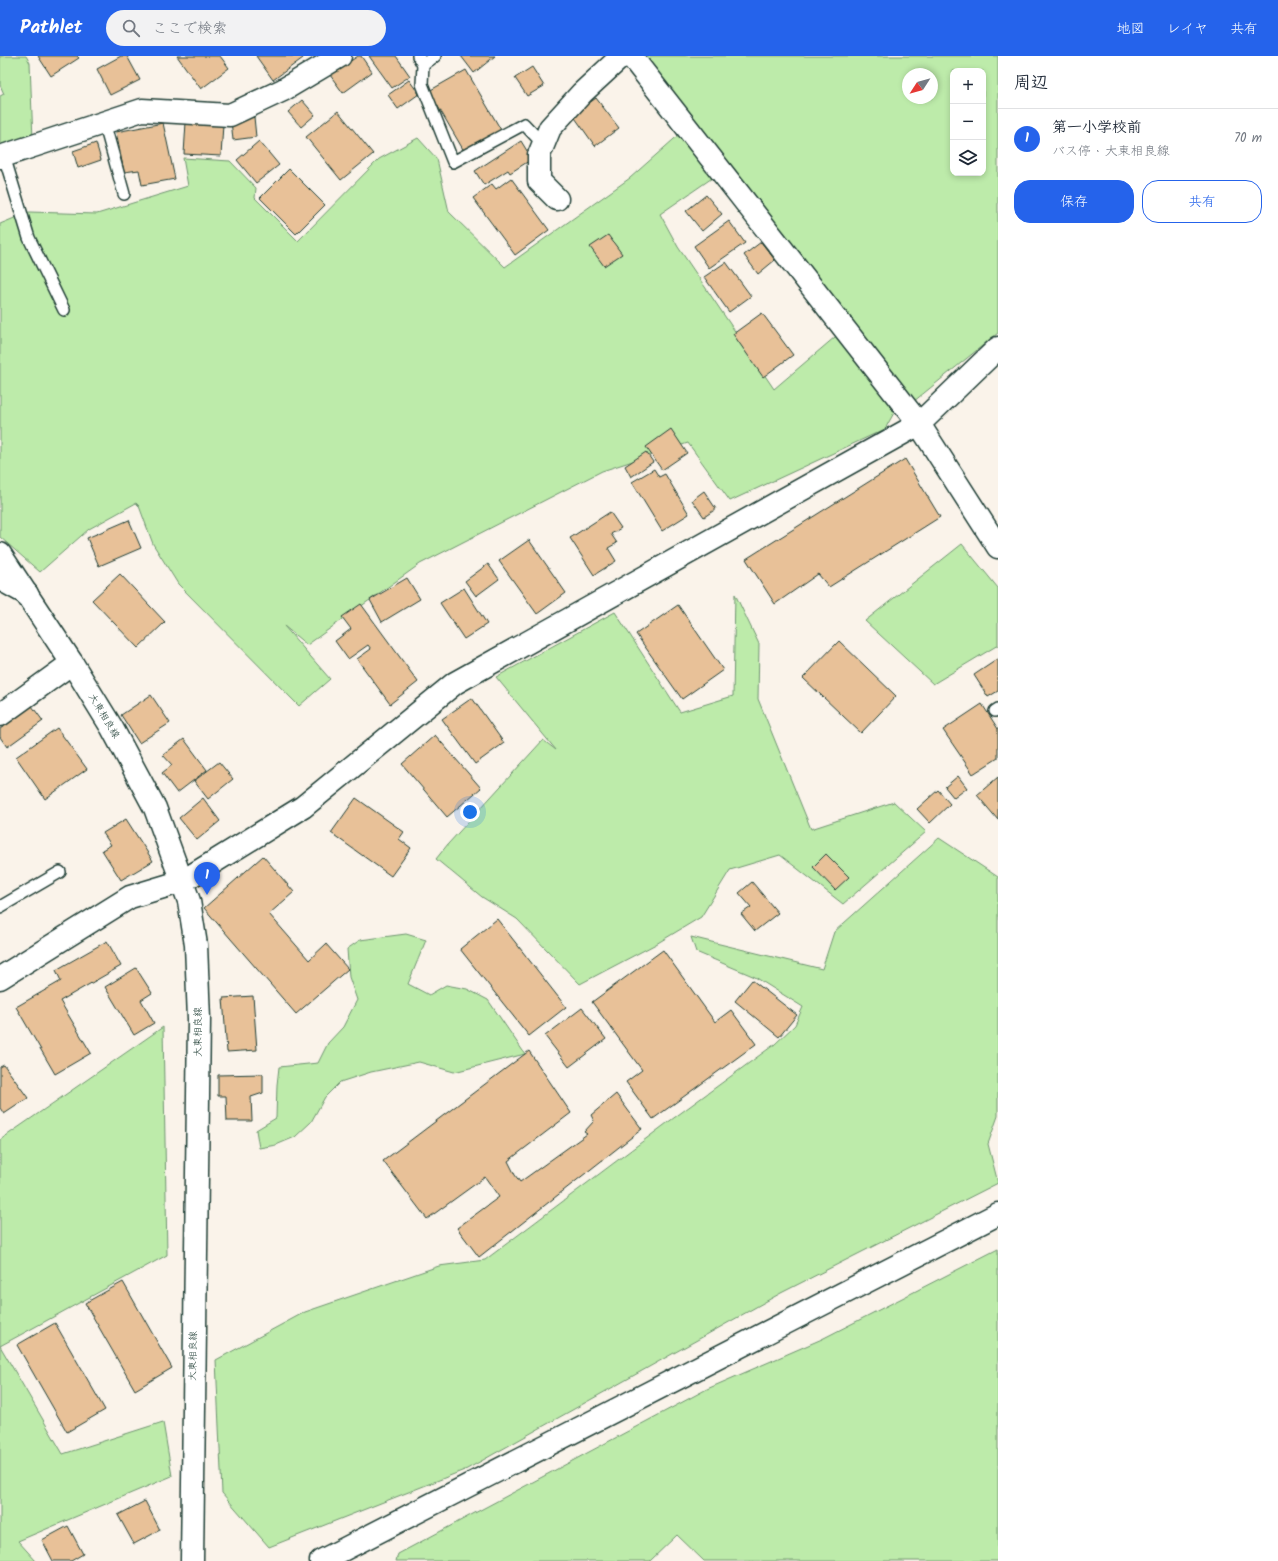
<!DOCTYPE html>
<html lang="ja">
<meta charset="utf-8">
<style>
body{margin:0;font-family:Kalam,"Klee One",sans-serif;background:#f2f2f3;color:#1f2937}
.controls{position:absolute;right:12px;top:12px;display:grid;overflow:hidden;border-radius:8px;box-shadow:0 2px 6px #0003}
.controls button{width:36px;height:36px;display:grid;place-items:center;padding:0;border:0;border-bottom:1px solid #e0e1e3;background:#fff;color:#1f2937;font:20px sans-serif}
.compass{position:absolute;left:902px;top:12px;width:36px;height:36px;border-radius:50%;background:#fff;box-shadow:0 2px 6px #0003;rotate:234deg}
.you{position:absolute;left:470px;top:756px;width:14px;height:14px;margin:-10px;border:3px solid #fff;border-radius:50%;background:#1a73e8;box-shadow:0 0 0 6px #1a73e833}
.badge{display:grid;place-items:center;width:26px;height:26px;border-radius:50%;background:#2563eb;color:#fff;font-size:13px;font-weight:700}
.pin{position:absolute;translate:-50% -33px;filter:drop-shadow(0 1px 2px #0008)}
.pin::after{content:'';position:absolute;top:21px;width:14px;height:12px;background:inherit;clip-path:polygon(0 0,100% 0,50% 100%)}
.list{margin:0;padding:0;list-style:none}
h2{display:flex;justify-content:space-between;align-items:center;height:52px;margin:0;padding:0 16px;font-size:17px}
h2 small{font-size:13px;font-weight:400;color:#747a83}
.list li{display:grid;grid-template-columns:26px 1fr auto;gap:12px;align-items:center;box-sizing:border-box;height:60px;padding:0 16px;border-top:1px solid #e0e1e3}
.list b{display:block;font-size:15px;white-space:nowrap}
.list p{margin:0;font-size:13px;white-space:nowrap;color:#747a83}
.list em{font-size:13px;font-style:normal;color:#747a83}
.actions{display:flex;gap:8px;padding:12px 16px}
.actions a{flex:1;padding:9px 0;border:1px solid #2563eb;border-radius:16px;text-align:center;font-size:14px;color:#2563eb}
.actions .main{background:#2563eb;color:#fff}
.icon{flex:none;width:22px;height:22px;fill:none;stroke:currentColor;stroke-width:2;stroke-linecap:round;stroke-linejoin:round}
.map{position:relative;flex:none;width:998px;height:1505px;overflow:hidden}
header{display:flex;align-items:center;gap:24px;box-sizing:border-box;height:56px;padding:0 20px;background:#2563eb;color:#fff}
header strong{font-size:19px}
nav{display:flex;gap:22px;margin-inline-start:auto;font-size:14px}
.search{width:280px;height:36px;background:#f2f2f3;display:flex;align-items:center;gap:10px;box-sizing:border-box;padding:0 14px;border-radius:22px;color:#747a83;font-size:15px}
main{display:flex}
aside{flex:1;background:#fff}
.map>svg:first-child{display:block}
</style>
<header>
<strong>Pathlet</strong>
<div class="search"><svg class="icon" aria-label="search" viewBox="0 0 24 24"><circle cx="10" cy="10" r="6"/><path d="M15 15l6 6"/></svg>ここで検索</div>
<nav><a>地図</a><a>レイヤ</a><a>共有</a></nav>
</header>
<main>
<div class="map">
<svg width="998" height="1505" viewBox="0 0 998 1505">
<rect width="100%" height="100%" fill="#faf3ea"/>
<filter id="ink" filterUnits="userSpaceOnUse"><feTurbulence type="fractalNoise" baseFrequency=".025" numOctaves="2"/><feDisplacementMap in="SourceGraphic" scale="8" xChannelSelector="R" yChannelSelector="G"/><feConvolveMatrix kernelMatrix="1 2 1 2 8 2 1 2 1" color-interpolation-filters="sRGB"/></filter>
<g filter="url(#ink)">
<g fill="#bdebaa" stroke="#6e946f" fill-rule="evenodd">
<path d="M 0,0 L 26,0 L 30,7 L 33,85 L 0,94 L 0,40 L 4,38 L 0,29 Z"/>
<path d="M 637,0 L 998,0 L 998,277 L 908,350 ZM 953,15 L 983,15 L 983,117 L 953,117 ZM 908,18 L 932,18 L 932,42 L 908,42 Z"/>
<path d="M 682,76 L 718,118 L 660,158 L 678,191 L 774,333 L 842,275 L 895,355 L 885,373 L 730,445 L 688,387 L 602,415 L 420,508 L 307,589 L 284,570 L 330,623 L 299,650 L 178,528 L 153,488 L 139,450 L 136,447 L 89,473 L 40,516 L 0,481 L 0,168 L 29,156 L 97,158 L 188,130 L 183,102 L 230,105 L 256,132 L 255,142 L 298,185 L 379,103 L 418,82 L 437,103 L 449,156 L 505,211 L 630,122 Z"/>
<path d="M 962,488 L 998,532 L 998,589 L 933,628 L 865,565 Z"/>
<path d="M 735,538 L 759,588 L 758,643 L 811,773 L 894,746 L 926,776 L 843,848 L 780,799 L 730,814 L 701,861 L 656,888 L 580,928 L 517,863 L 482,841 L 436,803 L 448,788 L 543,684 L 556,694 L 496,621 L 615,556 L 680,656 L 733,640 Z"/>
<path d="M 939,782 L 998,821 L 998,1060 L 988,1088 L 998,1127 L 781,1237 L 467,1413 L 269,1491 L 222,1437 L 216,1304 L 305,1256 L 439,1210 L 485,1204 L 667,1067 L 775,988 L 795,969 L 803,951 L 755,921 L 696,896 L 691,881 L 822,913 L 834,876 Z"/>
<path d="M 406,878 L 426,884 L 408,928 L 429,939 L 446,929 L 467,933 L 488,944 L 525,998 L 454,1016 L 419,1006 L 371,1016 L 340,1026 L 325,1041 L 311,1066 L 295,1081 L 276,1089 L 259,1092 L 256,1074 L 276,1062 L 277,1029 L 279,1011 L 318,1007 L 328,987 L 343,971 L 357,944 L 349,921 L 347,893 L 360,884 Z"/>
<path d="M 163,971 L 167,1199 L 0,1290 L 63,1398 L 163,1366 L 172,1420 L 18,1485 L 36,1505 L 0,1505 L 0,1084 Z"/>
<path d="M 998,1193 L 998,1505 L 704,1505 L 677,1479 L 650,1505 L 396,1505 L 398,1498 L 707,1333 L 822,1283 Z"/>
</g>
<g fill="#e8c198" stroke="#1f3d34">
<path d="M 38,0 L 77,0 L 79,2 L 51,20 Z"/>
<path d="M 121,0 L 127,0 L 140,24 L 110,39 L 97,13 Z"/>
<path d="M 177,0 L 220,0 L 229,12 L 201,33 Z"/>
<path d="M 256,0 L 302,0 L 303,2 L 273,24 Z"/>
<path d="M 358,0 L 361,0 L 372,16 L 343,37 L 330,19 Z"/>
<path d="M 369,0 L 396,0 L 410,20 L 392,32 Z"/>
<path d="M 461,0 L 495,0 L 474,17 Z"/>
<path d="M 532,11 L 544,30 L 527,40 L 515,22 Z"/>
<path d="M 466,14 L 501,74 L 464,95 L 429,35 Z"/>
<path d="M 409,24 L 419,38 L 398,53 L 388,39 Z"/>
<path d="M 596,42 L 619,72 L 595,90 L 573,59 Z"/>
<path d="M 302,44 L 315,59 L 301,71 L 288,56 Z"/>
<path d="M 338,55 L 373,98 L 341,124 L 306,81 Z"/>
<path d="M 254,61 L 256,81 L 233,84 L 231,64 Z"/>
<path d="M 186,66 L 223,68 L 221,100 L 184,98 Z"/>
<path d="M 163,67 L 175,123 L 142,129 L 139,114 L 124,116 L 116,76 Z"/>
<path d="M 259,85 L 279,109 L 256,127 L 237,104 Z"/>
<path d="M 521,85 L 532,103 L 510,117 L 508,114 L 484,129 L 475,115 Z"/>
<path d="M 96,87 L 101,104 L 78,112 L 73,95 Z"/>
<path d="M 289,113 L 325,149 L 296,178 L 260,142 Z"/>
<path d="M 511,122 L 549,174 L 515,199 L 473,142 L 492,128 L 496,133 Z"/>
<path d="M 706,139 L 722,158 L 702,175 L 686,155 Z"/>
<path d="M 729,165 L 745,187 L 709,212 L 694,190 Z"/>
<path d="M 608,179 L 622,198 L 604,210 L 590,191 Z"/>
<path d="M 761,186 L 775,204 L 758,218 L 744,199 Z"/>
<path d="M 726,206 L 751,240 L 729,256 L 704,221 Z"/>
<path d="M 762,257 L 793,299 L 763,321 L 733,278 Z"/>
<path d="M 671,373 L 687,397 L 662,414 L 646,391 Z"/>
<path d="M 646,396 L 653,406 L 631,421 L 625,410 Z"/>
<path d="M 905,403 L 940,461 L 829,531 L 818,518 L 775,548 L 746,503 Z"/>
<path d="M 654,413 L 659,421 L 665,418 L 689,458 L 662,475 L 632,426 Z"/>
<path d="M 704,435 L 716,453 L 704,461 L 692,444 Z"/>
<path d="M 610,456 L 621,472 L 611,478 L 617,487 L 608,492 L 616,505 L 594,519 L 570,482 Z"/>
<path d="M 129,464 L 141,492 L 99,510 L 87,482 Z"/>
<path d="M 529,484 L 566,537 L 537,558 L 499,505 Z"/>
<path d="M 488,508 L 499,523 L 476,540 L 465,525 Z"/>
<path d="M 120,518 L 165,566 L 138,592 L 92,544 Z"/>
<path d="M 407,522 L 420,543 L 382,566 L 370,544 Z"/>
<path d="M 464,532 L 487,568 L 464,583 L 440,547 Z"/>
<path d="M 361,548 L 418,626 L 390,648 L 357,603 L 371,593 L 368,589 L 348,603 L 335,585 L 351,573 L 342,561 Z"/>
<path d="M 678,549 L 723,614 L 682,643 L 636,578 Z"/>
<path d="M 839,585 L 896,640 L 861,677 L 803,622 Z"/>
<path d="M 998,603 L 998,635 L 988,641 L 974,619 Z"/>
<path d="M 151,639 L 170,667 L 139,687 L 121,659 Z"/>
<path d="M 472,642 L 504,687 L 475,708 L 442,663 Z"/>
<path d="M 982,648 L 998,673 L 998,702 L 973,718 L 943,674 Z"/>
<path d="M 32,650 L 43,665 L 7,691 L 0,681 L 0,673 Z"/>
<path d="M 57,672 L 87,713 L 45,743 L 16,701 Z"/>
<path d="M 435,679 L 481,732 L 447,761 L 402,708 Z"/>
<path d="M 184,683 L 207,714 L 177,737 L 162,717 L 172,709 L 163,699 Z"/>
<path d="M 219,706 L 233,723 L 208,743 L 194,725 Z"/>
<path d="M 958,720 L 967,732 L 954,742 L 945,731 Z"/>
<path d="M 998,721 L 998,764 L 977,739 Z"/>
<path d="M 938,734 L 950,748 L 930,767 L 917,753 Z"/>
<path d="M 203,742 L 220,765 L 197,784 L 179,762 Z"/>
<path d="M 356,742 L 404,776 L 399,783 L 411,792 L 391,820 L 331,777 Z"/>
<path d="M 126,763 L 153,805 L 121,824 L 102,794 L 111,789 L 103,777 Z"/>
<path d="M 826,798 L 849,821 L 835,834 L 813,811 Z"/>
<path d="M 263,800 L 294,836 L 269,858 L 309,904 L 326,888 L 348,913 L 296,958 L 204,852 Z"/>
<path d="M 752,826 L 778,857 L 755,875 L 741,858 L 751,851 L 739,837 Z"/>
<path d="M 497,863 L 566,951 L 529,980 L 460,893 Z"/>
<path d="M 107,885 L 121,910 L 60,945 L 91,997 L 55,1018 L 16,951 L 61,925 L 56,914 Z"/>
<path d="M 663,894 L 715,966 L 731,954 L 756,988 L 653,1063 L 626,1026 L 642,1014 L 592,946 Z"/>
<path d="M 136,912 L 152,937 L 141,944 L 154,967 L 134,979 L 105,931 Z"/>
<path d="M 752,924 L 797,959 L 779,981 L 735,945 Z"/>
<path d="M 253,940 L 257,994 L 227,996 L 223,942 Z"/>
<path d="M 582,952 L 606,983 L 569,1011 L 545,980 Z"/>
<path d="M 529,995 L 571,1057 L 508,1105 L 515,1119 L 520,1126 L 587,1078 L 584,1076 L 594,1065 L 591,1059 L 616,1038 L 642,1073 L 479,1201 L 457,1172 L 499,1141 L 485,1121 L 427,1163 L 383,1105 Z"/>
<path d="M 4,1009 L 28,1042 L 4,1058 L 0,1052 L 0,1011 Z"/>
<path d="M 263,1018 L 263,1037 L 251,1041 L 252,1065 L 227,1065 L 226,1040 L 218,1040 L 218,1019 Z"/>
<path d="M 123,1226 L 172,1312 L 135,1334 L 85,1247 Z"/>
<path d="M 55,1267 L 105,1354 L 67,1376 L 17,1289 Z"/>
<path d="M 145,1445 L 160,1474 L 134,1488 L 118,1459 Z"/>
<path d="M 68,1470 L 83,1498 L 71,1505 L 53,1505 L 42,1484 Z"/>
</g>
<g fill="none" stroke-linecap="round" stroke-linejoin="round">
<defs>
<g id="lane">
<path d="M 418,0 L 423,9 L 422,28 L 453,106 L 524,68 L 543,88"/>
<path d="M 423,9 L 435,0"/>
<path d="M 104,66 L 124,138"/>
<path d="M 4,100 L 29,182 L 64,254"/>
<path d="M 995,655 L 998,653"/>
<path d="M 0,851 L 60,816"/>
</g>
<g id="street">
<path d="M 631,0 L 919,368 L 998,491"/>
<path d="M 0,101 L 142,54 L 230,59 L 283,34 L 340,0"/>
<path d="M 557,143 L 539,125 L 539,99 L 550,72 L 582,37 L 622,0"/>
<path d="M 919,368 L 998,292"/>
<path d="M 0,523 L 27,538"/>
<path d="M 0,659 L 72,607"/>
<path d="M 0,922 L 130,841 L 183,825"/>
</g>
<g id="secondary">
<path d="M 0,498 L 72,607 L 112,672 L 155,752 L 189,845 L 196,889 L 199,963 L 192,1505"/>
<path d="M 183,825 L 303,751 L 455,627 L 919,368"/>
<path d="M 321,1505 L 998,1158"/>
</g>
</defs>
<use href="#lane" stroke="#1f3d34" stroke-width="14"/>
<use href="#street" stroke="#1f3d34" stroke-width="25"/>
<use href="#secondary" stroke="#1f3d34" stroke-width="25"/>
<use href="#lane" stroke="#fff" stroke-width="11"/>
<use href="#street" stroke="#fff" stroke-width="22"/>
<use href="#secondary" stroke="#fff" stroke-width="22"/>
</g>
</g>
<g text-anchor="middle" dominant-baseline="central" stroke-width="3" stroke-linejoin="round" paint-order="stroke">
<g font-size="10" fill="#1f3d34" stroke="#fff">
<text transform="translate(104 660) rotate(59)">大東相良線</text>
<text transform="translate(198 976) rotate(-90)">大東相良線</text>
<text transform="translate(193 1300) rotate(-89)">大東相良線</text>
</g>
</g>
</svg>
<div class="controls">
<button>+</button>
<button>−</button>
<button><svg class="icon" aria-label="layers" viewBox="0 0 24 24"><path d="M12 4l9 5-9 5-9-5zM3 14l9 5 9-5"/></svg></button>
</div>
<svg class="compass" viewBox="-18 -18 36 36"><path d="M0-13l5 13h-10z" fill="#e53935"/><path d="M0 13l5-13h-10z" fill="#747a83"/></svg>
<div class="you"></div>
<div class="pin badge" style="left:207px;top:839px">1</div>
</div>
<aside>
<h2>周辺<small></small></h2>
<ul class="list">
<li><span class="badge">1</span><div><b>第一小学校前</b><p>バス停 · 大東相良線</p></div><em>70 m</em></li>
</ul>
<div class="actions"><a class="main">保存</a><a>共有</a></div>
</aside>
</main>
